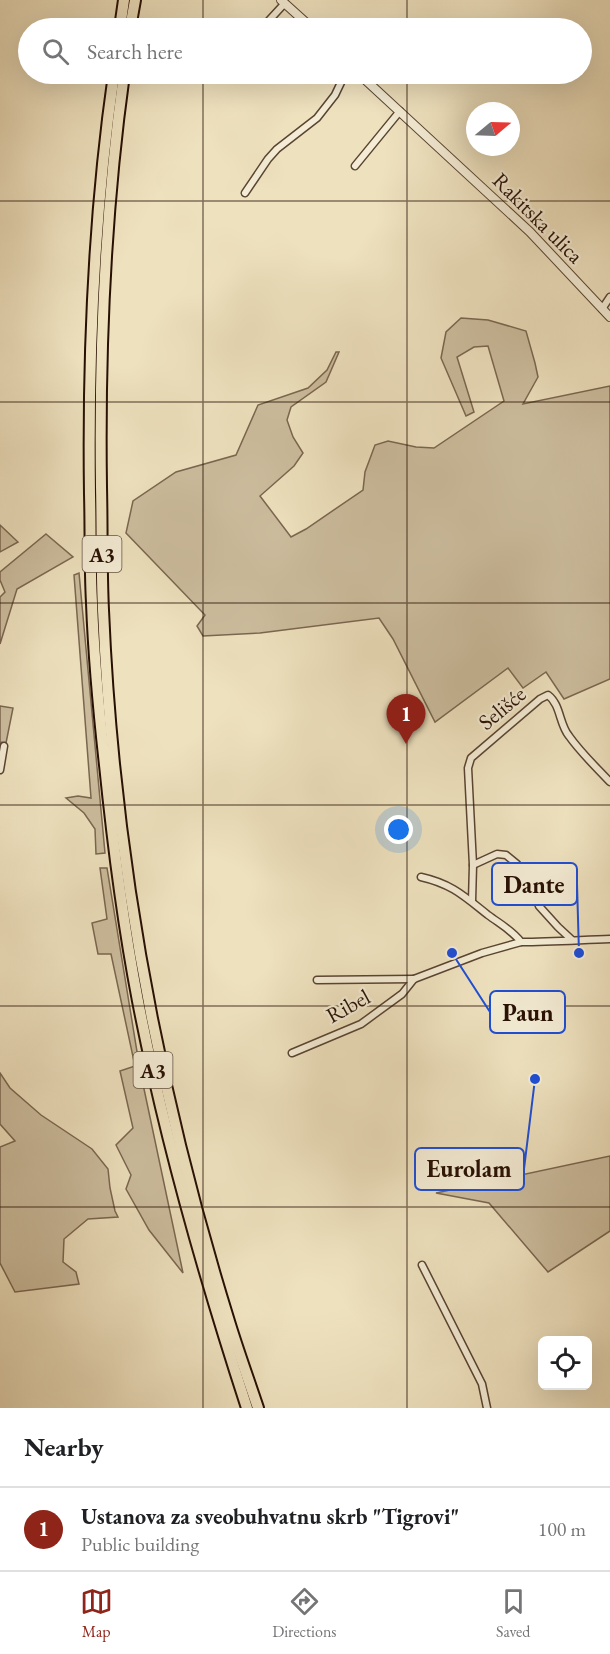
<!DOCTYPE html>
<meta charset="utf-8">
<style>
body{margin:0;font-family:"EB Garamond",serif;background:#f6f6f6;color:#202124}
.controls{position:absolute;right:18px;bottom:18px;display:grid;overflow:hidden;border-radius:9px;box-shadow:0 6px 24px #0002}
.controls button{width:54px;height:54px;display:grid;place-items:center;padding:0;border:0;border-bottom:2px solid #e0e0e0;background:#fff;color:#202124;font:30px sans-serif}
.compass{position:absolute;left:466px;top:102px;width:54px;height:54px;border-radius:50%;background:#fff;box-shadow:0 6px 24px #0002;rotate:71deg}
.you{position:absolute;left:399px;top:830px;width:21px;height:21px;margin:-15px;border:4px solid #fff;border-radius:50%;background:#1a73e8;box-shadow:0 0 0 9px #1a73e833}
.badge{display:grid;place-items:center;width:39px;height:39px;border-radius:50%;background:#8f2418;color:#fff;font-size:20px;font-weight:700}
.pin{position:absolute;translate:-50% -50px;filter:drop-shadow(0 2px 3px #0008)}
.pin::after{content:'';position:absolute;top:32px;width:21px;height:18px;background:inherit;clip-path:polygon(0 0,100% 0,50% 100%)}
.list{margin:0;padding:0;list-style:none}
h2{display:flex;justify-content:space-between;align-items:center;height:78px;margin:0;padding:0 24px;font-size:26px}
h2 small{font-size:20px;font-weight:400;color:#757577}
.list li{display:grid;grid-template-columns:39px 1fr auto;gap:18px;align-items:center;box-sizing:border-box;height:84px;padding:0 24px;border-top:2px solid #e0e0e0}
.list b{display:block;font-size:22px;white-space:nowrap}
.list p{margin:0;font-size:20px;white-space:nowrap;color:#757577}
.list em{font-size:20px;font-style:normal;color:#757577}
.icon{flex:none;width:33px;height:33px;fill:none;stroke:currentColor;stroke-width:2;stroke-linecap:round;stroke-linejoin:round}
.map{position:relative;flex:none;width:610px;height:1408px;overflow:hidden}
.search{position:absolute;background:#fff;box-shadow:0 6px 24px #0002;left:18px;right:18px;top:18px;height:66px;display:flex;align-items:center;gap:15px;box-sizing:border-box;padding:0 21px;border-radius:33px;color:#757577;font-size:22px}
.sheet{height:162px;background:#fff}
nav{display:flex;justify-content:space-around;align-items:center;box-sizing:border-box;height:84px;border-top:2px solid #e0e0e0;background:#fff;font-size:16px;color:#757577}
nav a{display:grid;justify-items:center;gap:3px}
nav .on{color:#8f2418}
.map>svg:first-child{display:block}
</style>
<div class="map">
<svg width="610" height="1408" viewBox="0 0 610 1408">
<rect width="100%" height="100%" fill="#eee1be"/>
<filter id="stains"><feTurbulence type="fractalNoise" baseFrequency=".00333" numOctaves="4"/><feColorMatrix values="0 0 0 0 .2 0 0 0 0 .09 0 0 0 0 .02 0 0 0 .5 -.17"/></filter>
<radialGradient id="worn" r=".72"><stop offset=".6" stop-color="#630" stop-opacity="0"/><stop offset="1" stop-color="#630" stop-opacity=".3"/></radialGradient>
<g fill="#ccbd9e" stroke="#7a6650" stroke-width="1.5">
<path d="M 461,318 L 488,320 L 526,331 L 535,363 L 538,377 L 523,404 L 610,386 L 610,679 L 564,699 L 546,672 L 523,688 L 508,668 L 435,722 L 393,639 L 379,618 L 260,633 L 203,636 L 197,626 L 205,615 L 126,533 L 133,501 L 176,472 L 236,455 L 258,405 L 308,388 L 327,370 L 336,352 L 339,352 L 326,382 L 291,407 L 287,420 L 293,437 L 303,453 L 294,466 L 260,496 L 291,537 L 306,529 L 363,490 L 365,472 L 375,445 L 388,441 L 416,447 L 434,448 L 504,401 L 488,346 L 474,347 L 457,357 L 474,412 L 466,416 L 441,358 L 446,332 Z"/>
<path d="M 0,525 L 18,542 L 0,552 Z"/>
<path d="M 46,534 L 73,557 L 17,589 L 0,644 L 0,597 L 5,592 L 0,580 L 0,572 Z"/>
<path d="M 79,573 L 105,853 L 96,854 L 95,829 L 84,813 L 66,798 L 78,796 L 91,798 L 74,575 Z"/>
<path d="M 0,706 L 13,708 L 6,743 L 1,742 L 0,744 Z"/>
<path d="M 100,868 L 107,868 L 140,1070 L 183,1273 L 149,1230 L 126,1189 L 131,1175 L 116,1145 L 133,1128 L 120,1071 L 135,1066 L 111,954 L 98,954 L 92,923 L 107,919 Z"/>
<path d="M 0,1073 L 10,1088 L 41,1115 L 92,1149 L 108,1169 L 110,1188 L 115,1211 L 118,1217 L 88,1219 L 64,1239 L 63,1262 L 76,1272 L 79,1284 L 15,1292 L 0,1263 L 0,1147 L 15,1141 L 0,1124 Z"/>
<path d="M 610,1156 L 610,1231 L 548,1272 L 489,1203 L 436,1193 Z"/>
</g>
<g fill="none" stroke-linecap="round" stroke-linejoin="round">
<defs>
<g id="minor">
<path d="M 262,28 L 285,3"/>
<path d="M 355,166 L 400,111"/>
<path d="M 245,193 L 268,159 L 277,149 L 317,118 L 335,95 L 345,74"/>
<path d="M 602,309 L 610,297"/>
<path d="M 0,770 L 4,746"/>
<path d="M 473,865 L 497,854 L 506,855 L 517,864 L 531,885 L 539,906 L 558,927 L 572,940"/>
<path d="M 421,877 C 452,884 464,896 488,915 C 500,924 512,930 521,942 C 551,942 580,940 610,939"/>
<path d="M 472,901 L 473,865 L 468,768 L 471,758 L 540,699 L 548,695 C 561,705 559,724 569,736 C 581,753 596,767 610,782"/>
<path d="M 317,980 L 414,979"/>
<path d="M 292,1053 L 361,1024 L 402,994 L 414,979 L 482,953 L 521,942"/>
<path d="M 422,1265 L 482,1384 L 487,1408"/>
</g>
<g id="tertiary">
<path d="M 281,0 L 312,28"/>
<path d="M 359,74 L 530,232 L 610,317"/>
</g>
<g id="motorway">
<path d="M 120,28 L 124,0"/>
<path d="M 130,28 L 135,0"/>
<path d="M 114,74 C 94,213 88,353 90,494 C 91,530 90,567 92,603 C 94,657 99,711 105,765 C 113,844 123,923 138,1001 C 165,1140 203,1273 247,1408"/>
<path d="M 124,74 C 105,210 99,349 101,487 C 102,528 101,569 103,610 C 113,849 157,1089 228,1318 C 237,1348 248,1378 258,1408"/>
</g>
</defs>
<use href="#minor" stroke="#594432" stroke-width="9"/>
<use href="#tertiary" stroke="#594432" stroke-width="10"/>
<use href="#motorway" stroke="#270f03" stroke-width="14"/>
<use href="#minor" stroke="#f4ecd5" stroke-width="6"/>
<use href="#tertiary" stroke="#f4ecd5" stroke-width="8"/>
<use href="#motorway" stroke="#eee1be" stroke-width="10"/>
</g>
<path fill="none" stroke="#270f03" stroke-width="1.5" stroke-opacity="0.55" d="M 203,0 L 203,28M 407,0 L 407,28M 203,74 L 203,1408M 407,74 L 407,1408M 0,201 L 610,201M 0,402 L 610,402M 0,603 L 610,603M 0,805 L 610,805M 0,1006 L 610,1006M 0,1207 L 610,1207"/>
<g text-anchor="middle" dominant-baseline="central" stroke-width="4.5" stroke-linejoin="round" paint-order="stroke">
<g fill="#f4ecd5" stroke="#645142" stroke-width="1.5">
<rect x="82.5" y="536" width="39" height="36" rx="4.5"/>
<rect x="133.5" y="1052" width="39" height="36" rx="4.5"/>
</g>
<g font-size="21" font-weight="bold" fill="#270f03">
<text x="102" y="554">A3</text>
<text x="153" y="1070">A3</text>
</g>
<g font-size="22" fill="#270f03" stroke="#f4ecd5">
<text transform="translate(538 218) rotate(45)">Rakitska ulica</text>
<text transform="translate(502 708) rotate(-40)">Selišće</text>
<text transform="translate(348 1006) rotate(-29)">Ribel</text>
</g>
</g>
<path fill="none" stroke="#1d4ed8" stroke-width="2" d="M579 953L577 884M452 953L490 1012M535 1079L524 1169"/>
<g fill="#1d4ed8" stroke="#f4ecd5" stroke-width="2">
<circle cx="579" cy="953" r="6"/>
<circle cx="452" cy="953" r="6"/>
<circle cx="535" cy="1079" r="6"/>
</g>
<g fill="#f4ecd5" stroke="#1d4ed8" stroke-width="2">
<rect x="492" y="863" width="85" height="42" rx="6"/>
<rect x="490" y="991" width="75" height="42" rx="6"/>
<rect x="415" y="1148" width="109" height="42" rx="6"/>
</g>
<g font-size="24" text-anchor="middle" font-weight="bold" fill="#270f03">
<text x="534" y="893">Dante</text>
<text x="528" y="1021">Paun</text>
<text x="469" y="1177">Eurolam</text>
</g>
<rect width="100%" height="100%" filter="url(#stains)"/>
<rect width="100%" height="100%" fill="url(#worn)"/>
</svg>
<div class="controls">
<button><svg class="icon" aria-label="locate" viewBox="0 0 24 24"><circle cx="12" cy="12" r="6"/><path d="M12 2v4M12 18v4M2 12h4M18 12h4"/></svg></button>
</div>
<svg class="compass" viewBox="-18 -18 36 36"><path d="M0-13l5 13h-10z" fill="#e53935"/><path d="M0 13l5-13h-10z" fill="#757577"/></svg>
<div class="you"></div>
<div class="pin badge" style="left:406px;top:744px">1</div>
<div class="search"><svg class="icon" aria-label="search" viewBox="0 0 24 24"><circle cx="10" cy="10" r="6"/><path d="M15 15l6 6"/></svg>Search here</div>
</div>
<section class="sheet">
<h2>Nearby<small></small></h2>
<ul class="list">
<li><span class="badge">1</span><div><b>Ustanova za sveobuhvatnu skrb &quot;Tigrovi&quot;</b><p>Public building</p></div><em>100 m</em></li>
</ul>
</section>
<nav>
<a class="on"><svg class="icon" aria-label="map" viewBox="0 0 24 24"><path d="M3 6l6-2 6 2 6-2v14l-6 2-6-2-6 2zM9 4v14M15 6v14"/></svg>Map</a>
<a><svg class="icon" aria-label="directions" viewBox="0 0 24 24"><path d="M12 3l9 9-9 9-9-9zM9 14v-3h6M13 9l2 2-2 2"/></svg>Directions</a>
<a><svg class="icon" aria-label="saved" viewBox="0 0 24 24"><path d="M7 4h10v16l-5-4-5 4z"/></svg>Saved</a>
</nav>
